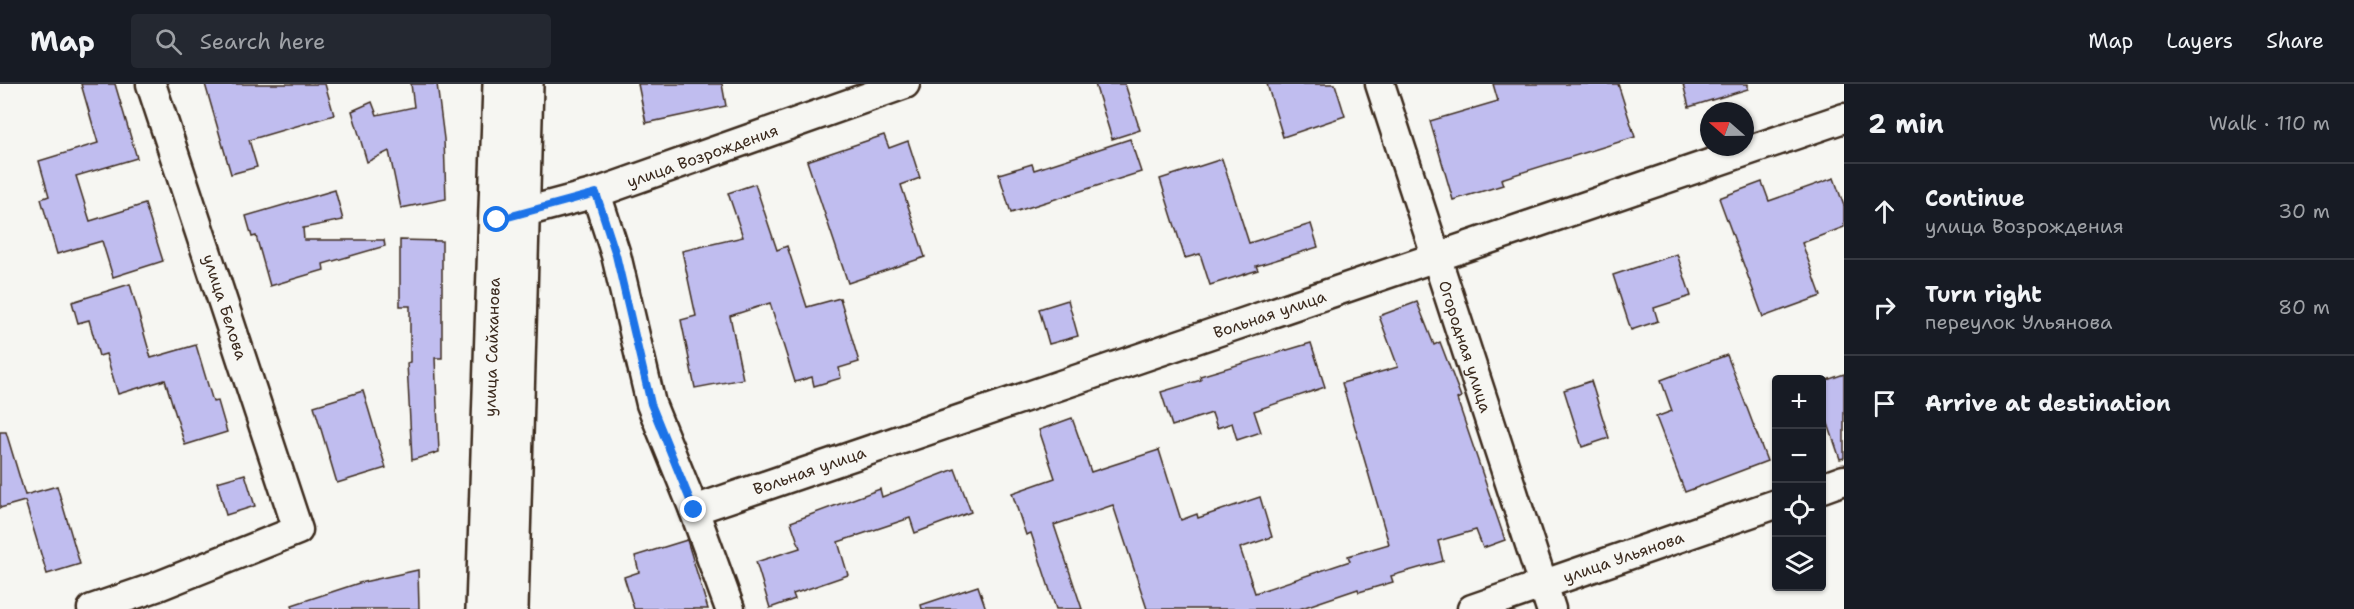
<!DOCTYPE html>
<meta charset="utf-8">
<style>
body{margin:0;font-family:"Shantell Sans",sans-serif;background:#242831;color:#f1f3f6}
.controls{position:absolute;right:18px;bottom:18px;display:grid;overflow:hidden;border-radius:6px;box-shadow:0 2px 4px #0004}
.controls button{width:54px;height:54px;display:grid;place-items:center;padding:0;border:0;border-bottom:2px solid #363941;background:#171b24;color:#f1f3f6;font:30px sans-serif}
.compass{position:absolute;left:1700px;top:18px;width:54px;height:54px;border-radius:50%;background:#171b24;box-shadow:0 2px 4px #0004;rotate:290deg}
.stop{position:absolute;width:18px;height:18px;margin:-14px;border:4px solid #1a73e8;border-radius:50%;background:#fff}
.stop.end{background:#1a73e8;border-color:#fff;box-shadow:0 2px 6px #0008}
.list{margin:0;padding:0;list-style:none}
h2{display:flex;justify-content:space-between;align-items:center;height:78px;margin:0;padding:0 24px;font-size:26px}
h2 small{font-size:20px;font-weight:400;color:#9ea1a6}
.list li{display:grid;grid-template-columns:39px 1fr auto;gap:18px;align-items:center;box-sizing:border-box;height:96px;padding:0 24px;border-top:2px solid #363941}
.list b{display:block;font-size:22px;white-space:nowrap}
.list p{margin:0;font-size:20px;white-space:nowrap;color:#9ea1a6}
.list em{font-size:20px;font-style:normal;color:#9ea1a6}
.icon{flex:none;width:33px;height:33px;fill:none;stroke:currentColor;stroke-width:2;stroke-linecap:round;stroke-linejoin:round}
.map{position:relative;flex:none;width:1844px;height:525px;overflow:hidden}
header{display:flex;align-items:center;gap:36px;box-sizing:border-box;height:84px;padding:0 30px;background:#171b24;border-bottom:2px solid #363941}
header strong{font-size:28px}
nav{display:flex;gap:33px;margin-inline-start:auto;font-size:21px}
.search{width:420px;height:54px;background:#242831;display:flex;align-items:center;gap:15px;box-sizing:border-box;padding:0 21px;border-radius:6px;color:#9ea1a6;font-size:22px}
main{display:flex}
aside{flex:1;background:#171b24}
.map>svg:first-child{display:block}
</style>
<header>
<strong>Map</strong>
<div class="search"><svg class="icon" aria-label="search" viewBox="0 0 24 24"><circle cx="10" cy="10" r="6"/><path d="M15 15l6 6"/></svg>Search here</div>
<nav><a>Map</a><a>Layers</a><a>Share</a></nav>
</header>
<main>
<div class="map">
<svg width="1844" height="525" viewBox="0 0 1844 525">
<rect width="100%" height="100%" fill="#f6f6f2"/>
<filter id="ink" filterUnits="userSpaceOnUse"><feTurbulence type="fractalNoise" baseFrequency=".0167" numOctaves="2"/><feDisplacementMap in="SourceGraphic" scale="12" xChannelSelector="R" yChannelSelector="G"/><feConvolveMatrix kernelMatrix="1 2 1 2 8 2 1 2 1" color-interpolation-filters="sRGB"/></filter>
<g filter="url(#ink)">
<g fill="#c0bdef" stroke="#3b2a1e" stroke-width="1.5">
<path d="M 81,0 L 115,0 L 137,74 L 76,92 L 90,137 L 145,120 L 163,177 L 113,193 L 102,157 L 57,170 L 41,115 L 49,112 L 39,77 L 98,59 Z"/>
<path d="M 205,0 L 325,0 L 334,31 L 249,56 L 257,83 L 231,90 Z"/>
<path d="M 411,0 L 437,0 L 444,55 L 446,115 L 401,124 L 389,67 L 367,78 L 352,27 L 372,18 L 377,31 L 414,23 Z"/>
<path d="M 638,0 L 722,0 L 726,22 L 646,39 Z"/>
<path d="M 1095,0 L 1125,0 L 1140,46 L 1112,55 Z"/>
<path d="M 1267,0 L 1335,0 L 1345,32 L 1283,53 Z"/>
<path d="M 1493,0 L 1618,0 L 1635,53 L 1501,95 L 1503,101 L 1453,116 L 1430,37 L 1498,17 Z"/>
<path d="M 1683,0 L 1748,0 L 1748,5 L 1689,23 Z"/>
<path d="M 884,51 L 889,64 L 908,57 L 920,94 L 901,101 L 925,173 L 848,199 L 807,77 Z"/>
<path d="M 1130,55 L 1141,88 L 1011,129 L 999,90 L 1032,80 L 1034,86 Z"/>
<path d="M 1222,75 L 1249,159 L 1311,140 L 1318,163 L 1256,182 L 1258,186 L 1210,201 L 1200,170 L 1185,174 L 1160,95 Z"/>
<path d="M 1834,94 L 1844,122 L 1844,143 L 1802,159 L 1821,212 L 1763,233 L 1719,114 L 1762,98 L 1769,117 Z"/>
<path d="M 755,100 L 777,166 L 787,162 L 807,223 L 840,214 L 859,278 L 839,284 L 841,294 L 814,302 L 812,293 L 795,298 L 770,219 L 730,232 L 743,295 L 695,304 L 681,236 L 696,232 L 682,167 L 743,153 L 728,109 Z"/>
<path d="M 335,106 L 343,136 L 303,144 L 304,156 L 384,156 L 385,162 L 323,180 L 324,186 L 270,202 L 256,152 L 252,153 L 246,132 Z"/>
<path d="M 400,156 L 442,157 L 442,274 L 435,274 L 439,368 L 412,376 L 407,279 L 410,278 L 410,222 L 400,222 Z"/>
<path d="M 1677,170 L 1691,212 L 1654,224 L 1658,237 L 1631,246 L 1613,191 Z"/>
<path d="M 130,200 L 151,274 L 196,261 L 213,318 L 218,317 L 227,348 L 185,361 L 165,296 L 118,310 L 106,270 L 99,272 L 89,236 L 78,239 L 72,218 Z"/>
<path d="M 1068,216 L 1078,252 L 1049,260 L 1039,225 Z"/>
<path d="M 1417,218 L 1434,261 L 1440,258 L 1461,313 L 1457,315 L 1505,456 L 1483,464 L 1476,446 L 1438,457 L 1443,477 L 1391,492 L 1393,498 L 1359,508 L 1358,505 L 1299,525 L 1147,525 L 1113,421 L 1054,441 L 1082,525 L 1056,525 L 1031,449 L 1026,451 L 1012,409 L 1055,394 L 1039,346 L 1072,334 L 1091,388 L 1159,366 L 1181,436 L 1197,430 L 1198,434 L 1260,413 L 1272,453 L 1240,464 L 1255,509 L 1350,477 L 1348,472 L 1389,460 L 1342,299 L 1398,283 L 1379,232 Z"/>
<path d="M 1311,259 L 1325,303 L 1254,327 L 1261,348 L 1237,356 L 1232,339 L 1217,344 L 1212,329 L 1172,342 L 1161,308 L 1201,296 L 1200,292 Z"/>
<path d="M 1727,271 L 1767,377 L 1685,408 L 1656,333 L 1672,327 L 1661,296 Z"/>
<path d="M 1844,290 L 1844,374 L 1840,375 L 1821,319 L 1821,298 Z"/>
<path d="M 1591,297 L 1609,354 L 1582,363 L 1564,306 Z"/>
<path d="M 363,307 L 386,384 L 337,399 L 314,322 Z"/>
<path d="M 0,348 L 6,348 L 25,411 L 57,402 L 80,480 L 47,490 L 25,417 L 0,424 Z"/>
<path d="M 955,385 L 971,428 L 915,449 L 910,434 L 838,458 L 848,491 L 793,510 L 795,515 L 770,524 L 756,478 L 800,464 L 791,438 L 880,405 L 882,413 Z"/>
<path d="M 245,390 L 255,422 L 226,431 L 217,398 Z"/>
<path d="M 687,456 L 708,525 L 634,525 L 624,493 L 639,488 L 635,472 Z"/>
<path d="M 418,486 L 419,525 L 293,525 L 292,521 L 359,499 Z"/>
<path d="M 978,502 L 986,525 L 922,525 L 921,521 Z"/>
</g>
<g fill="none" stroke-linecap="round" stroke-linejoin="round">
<defs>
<g id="street">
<path id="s1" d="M 1380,0 L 1551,525"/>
<path d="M 596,109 L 616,171 L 651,320 L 694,426 L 730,525"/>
<path id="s2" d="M 502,134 L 596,109 L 905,0"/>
<path d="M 1822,404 L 1844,396"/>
<path id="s3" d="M 694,426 C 1077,293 1462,167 1844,34"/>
<path d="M 92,525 L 156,503 L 298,446 L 151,0"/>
<path id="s4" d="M 1472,525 L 1776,420"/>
</g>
<g id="primary">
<path id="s5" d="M 483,525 L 500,0"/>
<path d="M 511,525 L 526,0"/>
</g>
</defs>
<use href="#street" stroke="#3b2a1e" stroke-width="33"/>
<use href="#primary" stroke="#3b2a1e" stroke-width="38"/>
<use href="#street" stroke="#f6f6f2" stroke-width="28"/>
<use href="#primary" stroke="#f6f6f2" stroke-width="33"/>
</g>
</g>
<g fill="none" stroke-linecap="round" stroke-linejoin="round" filter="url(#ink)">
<path stroke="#1a73e8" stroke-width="8" d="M 497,136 L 596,109 L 616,171 L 651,320 L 694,426"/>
</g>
<g text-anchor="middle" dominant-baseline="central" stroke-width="6" stroke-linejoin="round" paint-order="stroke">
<g font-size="16" fill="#3b2a1e" stroke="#f6f6f2">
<text stroke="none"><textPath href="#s2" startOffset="210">улица Возрождения</textPath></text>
<text transform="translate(225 223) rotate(72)">улица Белова</text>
<text stroke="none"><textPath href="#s3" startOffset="608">Вольная улица</textPath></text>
<text stroke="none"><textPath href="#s1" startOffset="276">Огородная улица</textPath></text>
<text stroke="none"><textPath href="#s5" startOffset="262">улица Сайханова</textPath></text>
<text stroke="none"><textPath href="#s3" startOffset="122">Вольная улица</textPath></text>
<text stroke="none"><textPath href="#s4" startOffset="160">улица Ульянова</textPath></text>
</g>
</g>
</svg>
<div class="controls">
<button>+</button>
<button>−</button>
<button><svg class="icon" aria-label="locate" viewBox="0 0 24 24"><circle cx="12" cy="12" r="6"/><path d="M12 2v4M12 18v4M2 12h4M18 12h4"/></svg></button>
<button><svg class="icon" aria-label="layers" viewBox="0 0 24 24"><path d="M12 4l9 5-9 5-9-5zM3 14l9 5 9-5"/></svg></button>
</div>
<svg class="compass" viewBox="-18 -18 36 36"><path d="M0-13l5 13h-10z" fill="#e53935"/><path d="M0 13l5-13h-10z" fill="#9ea1a6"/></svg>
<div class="stop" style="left:497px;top:136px"></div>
<div class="stop end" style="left:694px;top:426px"></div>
</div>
<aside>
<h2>2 min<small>Walk · 110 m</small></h2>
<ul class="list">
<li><svg class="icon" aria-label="ahead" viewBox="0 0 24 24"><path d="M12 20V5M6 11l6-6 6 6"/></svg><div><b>Continue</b><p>улица Возрождения</p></div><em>30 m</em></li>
<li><svg class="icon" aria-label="right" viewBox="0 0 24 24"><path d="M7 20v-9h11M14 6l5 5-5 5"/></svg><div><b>Turn right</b><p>переулок Ульянова</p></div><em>80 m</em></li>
<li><svg class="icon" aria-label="arrive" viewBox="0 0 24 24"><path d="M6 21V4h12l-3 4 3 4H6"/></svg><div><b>Arrive at destination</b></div></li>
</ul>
</aside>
</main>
